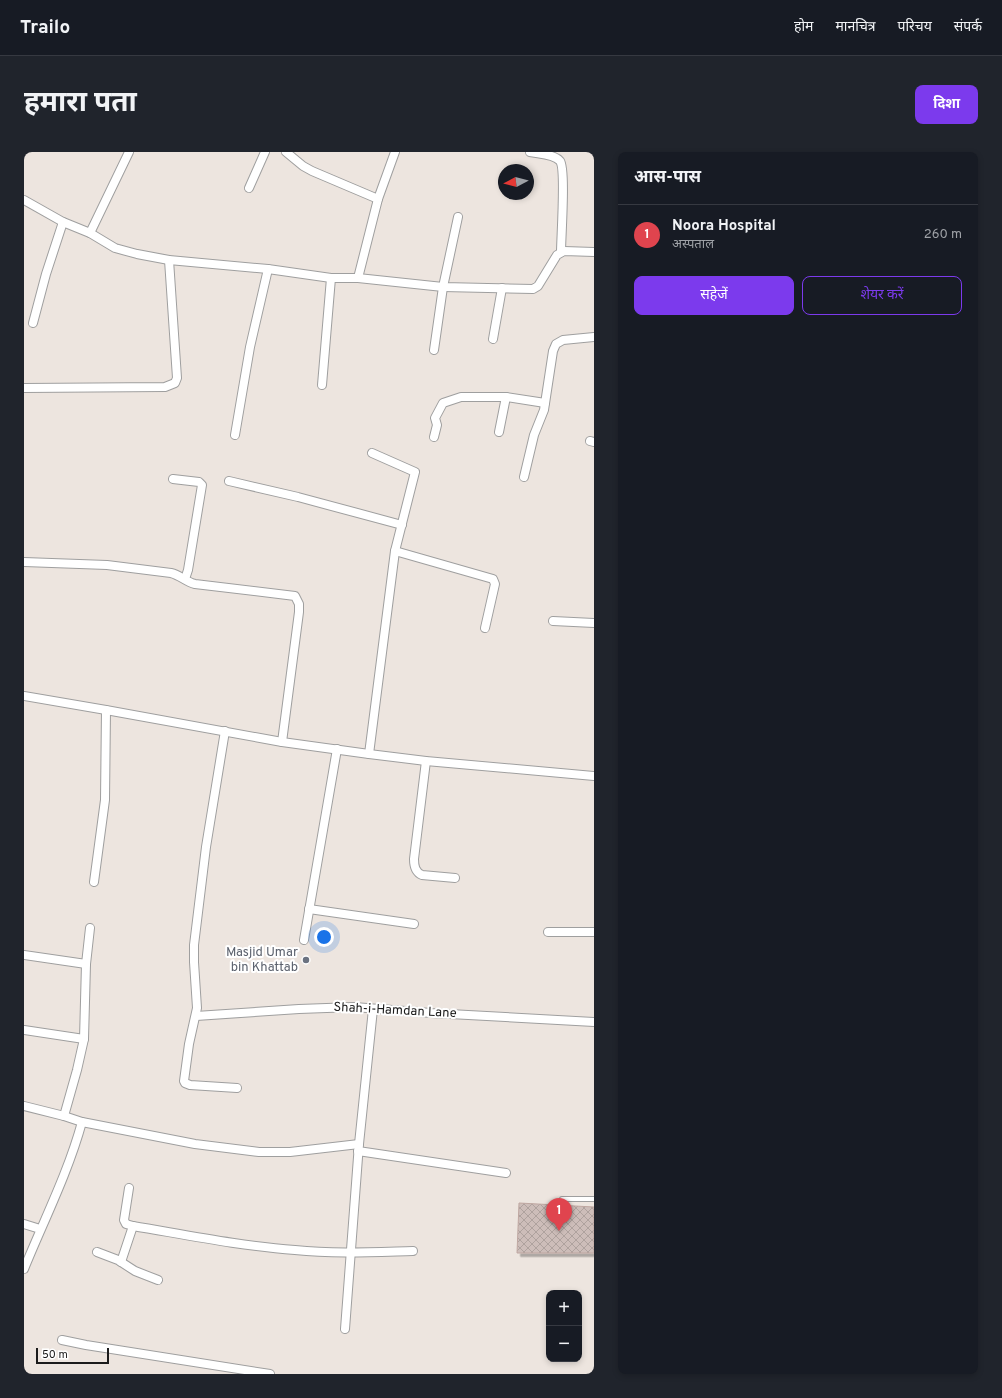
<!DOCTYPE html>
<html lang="hi">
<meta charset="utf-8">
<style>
body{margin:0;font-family:Overpass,"Noto Sans Devanagari",sans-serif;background:#20242c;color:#f1f3f6}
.controls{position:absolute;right:12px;bottom:12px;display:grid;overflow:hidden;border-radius:8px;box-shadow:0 2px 6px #0003}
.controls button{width:36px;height:36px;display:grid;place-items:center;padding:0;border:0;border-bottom:1px solid #363941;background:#171b24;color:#f1f3f6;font:20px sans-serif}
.compass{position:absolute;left:474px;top:12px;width:36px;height:36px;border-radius:50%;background:#171b24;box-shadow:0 2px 6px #0003;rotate:263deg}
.scale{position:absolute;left:12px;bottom:10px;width:73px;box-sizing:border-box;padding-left:4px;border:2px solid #1b1b1b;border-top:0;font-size:11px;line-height:14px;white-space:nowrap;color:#1b1b1b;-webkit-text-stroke:3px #fff;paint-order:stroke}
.you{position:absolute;left:300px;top:785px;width:14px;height:14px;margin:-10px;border:3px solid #fff;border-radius:50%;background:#1a73e8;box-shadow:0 0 0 6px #1a73e833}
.badge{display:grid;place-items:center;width:26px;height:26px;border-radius:50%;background:#7c3aed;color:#fff;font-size:13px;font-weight:700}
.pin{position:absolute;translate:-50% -33px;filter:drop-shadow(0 1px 2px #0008)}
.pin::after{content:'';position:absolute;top:21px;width:14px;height:12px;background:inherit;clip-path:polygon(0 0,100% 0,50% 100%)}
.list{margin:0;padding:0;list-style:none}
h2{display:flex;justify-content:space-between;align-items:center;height:52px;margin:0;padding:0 16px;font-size:17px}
h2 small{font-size:13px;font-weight:400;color:#9ea1a6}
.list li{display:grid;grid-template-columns:26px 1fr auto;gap:12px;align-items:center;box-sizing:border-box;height:60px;padding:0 16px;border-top:1px solid #363941}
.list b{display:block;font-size:15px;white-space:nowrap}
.list p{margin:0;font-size:13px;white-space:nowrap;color:#9ea1a6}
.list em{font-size:13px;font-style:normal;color:#9ea1a6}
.actions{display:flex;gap:8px;padding:12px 16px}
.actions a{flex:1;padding:9px 0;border:1px solid #7c3aed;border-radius:8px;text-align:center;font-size:14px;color:#7c3aed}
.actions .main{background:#7c3aed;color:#fff}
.map{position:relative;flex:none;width:570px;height:1222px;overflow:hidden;border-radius:8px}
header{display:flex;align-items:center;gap:24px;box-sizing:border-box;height:56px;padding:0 20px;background:#171b24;border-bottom:1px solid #363941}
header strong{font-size:19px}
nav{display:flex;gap:22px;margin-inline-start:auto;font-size:14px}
.intro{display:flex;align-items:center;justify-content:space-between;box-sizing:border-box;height:96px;padding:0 24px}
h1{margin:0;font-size:28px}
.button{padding:10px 18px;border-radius:8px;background:#7c3aed;color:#fff;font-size:14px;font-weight:700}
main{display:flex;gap:24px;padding:0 24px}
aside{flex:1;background:#171b24;border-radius:8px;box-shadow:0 2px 6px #0003}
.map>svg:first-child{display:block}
</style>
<header>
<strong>Trailo</strong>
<nav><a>होम</a><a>मानचित्र</a><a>परिचय</a><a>संपर्क</a></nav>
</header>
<div class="intro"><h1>हमारा पता</h1><a class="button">दिशा</a></div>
<main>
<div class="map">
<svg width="570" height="1222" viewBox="0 0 570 1222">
<defs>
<pattern id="building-cross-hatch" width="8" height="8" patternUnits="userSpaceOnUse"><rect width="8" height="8" fill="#cdbdb9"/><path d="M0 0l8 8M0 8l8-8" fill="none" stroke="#afa29e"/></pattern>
<filter id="shadow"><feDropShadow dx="3.5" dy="3.5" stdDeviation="0" flood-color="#0004"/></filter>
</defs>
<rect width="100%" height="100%" fill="#ede5df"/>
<path fill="url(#building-cross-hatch)" stroke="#bfa7a1" filter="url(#shadow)" d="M 495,1051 L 570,1055 L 570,1101 L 493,1101 Z"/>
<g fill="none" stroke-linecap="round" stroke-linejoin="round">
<defs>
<path id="lane" d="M 538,1047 L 570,1047"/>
<g id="street">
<path d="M 262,0 L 279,14 L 288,19 L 354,47"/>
<path d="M 506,0 C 515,2 530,2 536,9 C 542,17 537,86 537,100"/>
<path d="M 225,36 L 241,0"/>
<path d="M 0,48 L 39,70 L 66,81 L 91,96 L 113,102 L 145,108 L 244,117 L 307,126 L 334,126 L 419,135 L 509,137 L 514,134 L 533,103 L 540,99 L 570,100"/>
<path d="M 66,81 L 105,0"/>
<path d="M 334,126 L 354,47 L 371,0"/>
<path d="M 9,171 L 22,122 L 39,70"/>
<path d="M 469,187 L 478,136"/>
<path d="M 410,198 L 419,135 L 434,65"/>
<path d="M 298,233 L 307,126"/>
<path d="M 0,236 L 141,235 L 151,231 L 153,226 L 145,108"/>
<path d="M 475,280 L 482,245"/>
<path d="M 211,283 L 226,195 L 244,117"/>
<path d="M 410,285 L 413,273 L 411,266 L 419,251 L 437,245 L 482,245 L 521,251"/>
<path d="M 566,289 L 570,290"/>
<path d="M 500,325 L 510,283 L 520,258 L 529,199 L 532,192 L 539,188 L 570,185"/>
<path d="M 149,327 L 175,330 L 178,333 L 164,418 L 161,427"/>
<path d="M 205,329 L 274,345 L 378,373"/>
<path d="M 371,399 L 469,427 L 471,432 L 461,476"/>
<path d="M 0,410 L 83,413 L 147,421 C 156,423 162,430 171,432 L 271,444 L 275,452 L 275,460 L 258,590"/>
<path d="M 529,469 L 570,471"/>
<path d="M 0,544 L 82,558 L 258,590 L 345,602 L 402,609 L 570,624"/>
<path d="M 201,579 L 182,695 L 170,793 L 170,810 L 173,856 L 165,892 L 160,929 L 161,931 L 166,933 L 213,936"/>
<path d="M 345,602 L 371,399 L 391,320 L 348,301"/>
<path d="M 402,609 L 390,707 C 390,714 391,720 398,723 L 431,726"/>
<path d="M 70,730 L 81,648 L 82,558"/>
<path d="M 285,757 L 390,772"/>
<path d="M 524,780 L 570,780"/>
<path d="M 280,788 L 313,597"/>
<path d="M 0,803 L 62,812"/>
<path d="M 172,864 L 275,857 L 330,855 L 407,861 L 570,870"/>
<path d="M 0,878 L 60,887"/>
<path d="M 0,954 L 40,964 L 58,970 L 171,992 L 235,1000 L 266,1000 L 335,992"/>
<path d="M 40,964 L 53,918 L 60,887 L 62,812 L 66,776"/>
<path d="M 334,999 L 482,1021"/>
<path d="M 105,1036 L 100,1068 L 102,1072 L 109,1074 C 163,1083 217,1094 271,1098 C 310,1102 350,1100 389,1099"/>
<path d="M 0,1072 L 16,1077"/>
<path d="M 73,1100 L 94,1108 L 111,1119 L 134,1128"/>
<path d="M 97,1110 L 109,1074"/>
<path d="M 0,1117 C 20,1068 44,1021 58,970"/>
<path d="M 321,1177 L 335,992 L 349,857"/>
<path d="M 38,1188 L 62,1193 L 246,1222"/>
</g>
</defs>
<use href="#lane" stroke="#9f9f9f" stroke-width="6"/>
<use href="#street" stroke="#9f9f9f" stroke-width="10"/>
<use href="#lane" stroke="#fff" stroke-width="4"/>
<use href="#street" stroke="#fff" stroke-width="8"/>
</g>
<circle fill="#6b7280" stroke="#fff" stroke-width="1.5" cx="282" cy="808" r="4"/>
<g text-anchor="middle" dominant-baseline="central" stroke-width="4" stroke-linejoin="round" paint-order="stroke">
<g font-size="13" fill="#5b616d" stroke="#fff" text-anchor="end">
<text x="274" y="801">Masjid Umar<tspan x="274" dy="15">bin Khattab</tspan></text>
</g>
<g font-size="13" fill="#1b1b1b" stroke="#fff">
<text transform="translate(371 859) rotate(3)">Shah-i-Hamdan Lane</text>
</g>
</g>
</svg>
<div class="controls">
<button>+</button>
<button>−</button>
</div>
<svg class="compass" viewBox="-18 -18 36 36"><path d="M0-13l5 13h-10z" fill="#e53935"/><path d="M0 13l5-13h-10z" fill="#9ea1a6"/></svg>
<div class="scale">50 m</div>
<div class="you"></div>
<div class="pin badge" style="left:535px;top:1079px;background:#e0444e">1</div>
</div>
<aside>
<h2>आस-पास<small></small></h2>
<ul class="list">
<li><span class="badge" style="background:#e0444e">1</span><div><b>Noora Hospital</b><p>अस्पताल</p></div><em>260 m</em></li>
</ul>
<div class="actions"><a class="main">सहेजें</a><a>शेयर करें</a></div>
</aside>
</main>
